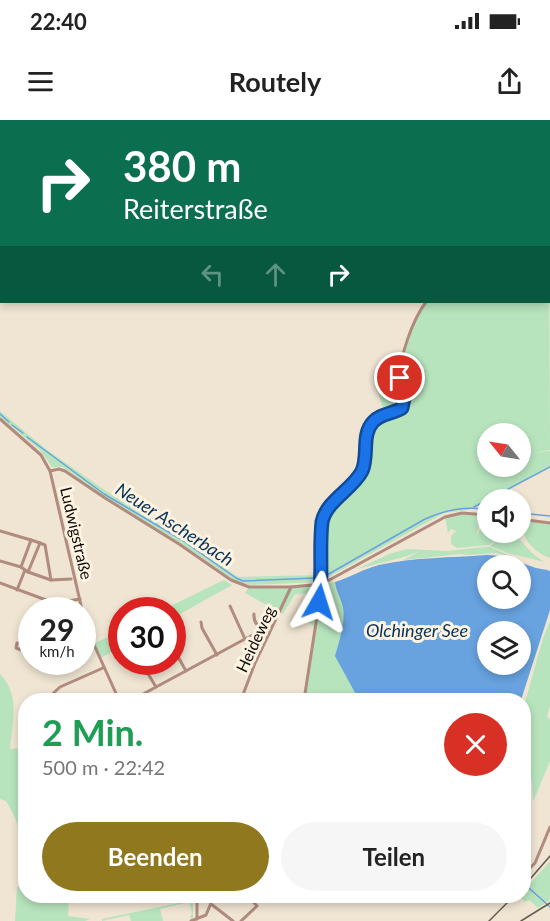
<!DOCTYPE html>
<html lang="de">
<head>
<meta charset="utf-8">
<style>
  :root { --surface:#fff; --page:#f6f6f6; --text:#222; --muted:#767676; --accent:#8f781d }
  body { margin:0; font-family:Lato,sans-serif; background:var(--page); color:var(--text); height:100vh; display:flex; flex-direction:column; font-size:22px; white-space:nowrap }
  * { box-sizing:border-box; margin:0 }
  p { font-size:20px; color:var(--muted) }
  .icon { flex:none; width:33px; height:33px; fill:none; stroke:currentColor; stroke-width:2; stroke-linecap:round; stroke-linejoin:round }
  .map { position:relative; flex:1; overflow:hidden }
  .side { position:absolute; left:18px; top:573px; width:513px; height:210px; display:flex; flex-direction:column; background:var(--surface); border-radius:24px; box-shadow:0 3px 9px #0003 }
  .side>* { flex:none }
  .top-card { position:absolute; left:0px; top:0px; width:550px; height:183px; box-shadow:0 3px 9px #0003; background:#0b6e4f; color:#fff; overflow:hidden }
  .needle { width:39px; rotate:300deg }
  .fabs { position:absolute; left:477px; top:303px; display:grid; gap:12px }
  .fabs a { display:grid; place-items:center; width:54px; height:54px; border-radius:50%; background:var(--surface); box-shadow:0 3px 9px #0003; font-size:30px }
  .speed { position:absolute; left:18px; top:477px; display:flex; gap:12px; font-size:30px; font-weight:700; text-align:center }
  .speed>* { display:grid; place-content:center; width:78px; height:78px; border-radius:50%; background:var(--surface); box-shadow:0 3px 9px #0003; line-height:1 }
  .speed small { font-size:15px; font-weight:400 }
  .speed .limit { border:9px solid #d22; background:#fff; color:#111 }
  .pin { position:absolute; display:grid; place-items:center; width:51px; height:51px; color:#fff; margin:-26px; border:3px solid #fff; border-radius:50%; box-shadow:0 2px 6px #0007 }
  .me { position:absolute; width:66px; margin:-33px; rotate:6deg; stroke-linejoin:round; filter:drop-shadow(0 0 4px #0008) }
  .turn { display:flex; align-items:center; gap:21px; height:126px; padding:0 24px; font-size:27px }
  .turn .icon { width:78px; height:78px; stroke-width:2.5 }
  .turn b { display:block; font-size:42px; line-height:51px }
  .lanes { display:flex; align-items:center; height:57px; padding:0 24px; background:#0003; justify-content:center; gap:30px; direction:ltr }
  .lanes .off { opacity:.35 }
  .round { display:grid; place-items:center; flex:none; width:63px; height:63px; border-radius:32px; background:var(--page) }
  .head { display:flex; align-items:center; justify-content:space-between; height:102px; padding:0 24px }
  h1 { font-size:36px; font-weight:700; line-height:45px; color:#1e9e55 }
  .action { display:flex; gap:12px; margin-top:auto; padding:12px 24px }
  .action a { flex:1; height:69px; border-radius:36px; background:var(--accent); color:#fff; font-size:24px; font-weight:700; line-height:69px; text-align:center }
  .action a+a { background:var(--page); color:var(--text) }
  .status { display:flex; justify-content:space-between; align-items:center; height:42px; padding:0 30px; background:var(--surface); direction:ltr }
  .status svg { height:16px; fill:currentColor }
  header { display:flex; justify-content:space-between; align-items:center; height:78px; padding:0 24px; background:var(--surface); font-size:27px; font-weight:700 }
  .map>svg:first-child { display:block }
</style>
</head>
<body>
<div class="status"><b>22:40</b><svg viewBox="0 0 49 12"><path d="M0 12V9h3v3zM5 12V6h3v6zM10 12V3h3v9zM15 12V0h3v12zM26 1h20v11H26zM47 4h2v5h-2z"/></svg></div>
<header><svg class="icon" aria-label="menu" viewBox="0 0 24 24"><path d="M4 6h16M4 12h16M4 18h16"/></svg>Routely<svg class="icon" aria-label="share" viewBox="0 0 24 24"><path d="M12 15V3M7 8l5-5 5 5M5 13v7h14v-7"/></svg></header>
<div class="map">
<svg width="550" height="801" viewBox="0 0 550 801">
  <rect width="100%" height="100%" fill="#f0e5d3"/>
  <!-- green -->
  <g fill="#b7e4bd" fill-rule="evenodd">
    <path d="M549 117 550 330 533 333 550 331V347L468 390 444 393 325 459 322 458V401L324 396 355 361 364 346 369 309 372 303 389 293 383 288 373 256 391 275 397 291 404 283C397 247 407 212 426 182H549ZM488 314H520V346H488Z"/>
    <polygon points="0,291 47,330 106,371 191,424 238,457 321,455 320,462 250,465 235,461 204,439 95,370 63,347 52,347 40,330 0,297"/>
    <polygon points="462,393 482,394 476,418 484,400 487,400 488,412 502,413 503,416 503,413 514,413 532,433 544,442 508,433 490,426 500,417 489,425 457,428 451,424 451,416 456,411 451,409 448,413 445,397"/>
    <path d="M521 400 550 404V438C533 432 521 418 521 400Z"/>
    <polygon points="484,427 490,427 513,437 496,433 469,435 460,434 403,440 420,431 404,437 357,449 389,434 407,429 447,431"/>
    <polygon points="224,460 232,465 173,498 172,490 162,490"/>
    <path d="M335 462C336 471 340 476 343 484 347 498 339 522 336 536L359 580H307L305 578 315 507 309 503 315 473 295 474 283 494 245 473 249 467H291Z"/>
    <polygon points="550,501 550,586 547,597 550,599 550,641 533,682 532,662 524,635 524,586 543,518"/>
    <polygon points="121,511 121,526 101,538 95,523"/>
    <path d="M0 554C21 576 12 602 10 629L25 628 26 719 23 720 14 695 6 681 0 679Z"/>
    <polygon points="550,741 550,780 538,788 529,780 525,782 519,776 524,776 524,771"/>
    <polygon points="17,767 25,768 26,776 69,776 68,796 90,799 85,801 15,801"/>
    <polygon points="193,780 193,798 191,799 190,797 192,793 189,782 160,789 163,801 131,801 129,795 102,801 102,799"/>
  </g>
  <!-- water -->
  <path fill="#68a2df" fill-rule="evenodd" d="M486 435C505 435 519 442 536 448 540 449 545 449 550 451V490L521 580H359L335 536C339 522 347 498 342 484 340 476 336 471 335 462 351 457 363 449 379 445 414 437 451 438 486 435ZM488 446H520V478H488ZM488 512H520V544H488Z"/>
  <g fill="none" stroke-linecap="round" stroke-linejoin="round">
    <!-- stream -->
    <g stroke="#68a2df" stroke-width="1.5">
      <polyline points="448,0 448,2"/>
      <polyline points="549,11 550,11"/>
      <polyline points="549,97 550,97"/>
      <polyline points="0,294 9,302"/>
      <polyline points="12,305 23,313"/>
      <path d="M27 317 104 374 182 420 236 458 243 461 316 458 327 455 425 399C448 389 462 387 488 389"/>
      <polyline points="474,387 550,347"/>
      <polyline points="520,393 550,396"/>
      <polyline points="529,768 550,787"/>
    </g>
    <!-- minor -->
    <g stroke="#b08b7e" stroke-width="3">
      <polyline points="31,0 32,2"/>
      <polyline points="549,154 550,154"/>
      <polyline points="0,299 41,335 50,351 86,507 119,580"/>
      <polyline points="50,351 59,349 65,351 105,378 179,424 231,460 249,467 291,467 322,464 445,397 462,393 488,395"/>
      <polyline points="520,399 550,403"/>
      <polyline points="0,411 31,420"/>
      <polyline points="0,441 21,447"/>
      <polyline points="25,450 21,447 31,420 40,423"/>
      <polyline points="28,452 51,460 71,459"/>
      <polyline points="0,463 46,480 62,482 80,479"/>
      <polyline points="17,470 25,450 28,452 40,423 45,425 51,460"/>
      <polyline points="230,486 245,519"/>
      <polyline points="43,490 46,480"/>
      <path d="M254 494C253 504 261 510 269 514"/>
      <polyline points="201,502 202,508 217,535"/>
      <polyline points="172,526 186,551"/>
      <polyline points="32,527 17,523 16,528 30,533 32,529"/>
      <polyline points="141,542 156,567"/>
      <polyline points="46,580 60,567 103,548"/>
      <polyline points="132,580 245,519 253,515 264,522"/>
      <polyline points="241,580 255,543 291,467"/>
      <path d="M304 580 322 464V401L329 389 361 354 366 338 368 309 373 302 385 294 399 290 404 283C404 275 400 268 400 259 399 237 413 199 426 182"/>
      <polyline points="524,754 535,743 550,707"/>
      <polyline points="197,776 197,799"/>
      <polyline points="108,777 114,776"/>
      <polyline points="211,784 233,801"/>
      <polyline points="191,801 206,795 214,776"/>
      <polyline points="241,801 257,786 248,776"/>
    </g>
    <!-- rail -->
    <g stroke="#615b51" stroke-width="1.5">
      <polyline points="524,766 550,736"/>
      <polyline points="489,801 514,776"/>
      <polyline points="521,801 550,783"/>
    </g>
  </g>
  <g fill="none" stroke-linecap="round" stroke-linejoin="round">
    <defs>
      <path id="route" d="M319 482C323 455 319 428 322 402 326 381 353 369 362 351 369 336 361 315 373 302 381 293 393 294 402 288L404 278 400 258"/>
    </defs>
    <!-- route casing -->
    <use href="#route" stroke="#114b97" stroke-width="15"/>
    <!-- route -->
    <use href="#route" stroke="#1a73e8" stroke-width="10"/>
  </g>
  <g text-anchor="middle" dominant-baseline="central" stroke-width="6" stroke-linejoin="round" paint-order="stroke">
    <!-- street labels -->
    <g font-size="16" fill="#0e0b06" stroke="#fdf3e0">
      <text transform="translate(77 413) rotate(77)">Ludwigstraße</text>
      <text transform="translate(255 519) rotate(-65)">Heideweg</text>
    </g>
    <!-- water labels -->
    <g font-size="18" font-style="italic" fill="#07325a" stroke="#fdf3e0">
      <text transform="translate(175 404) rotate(33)">Neuer Ascherbach</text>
      <text x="417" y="510">Olchinger See</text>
    </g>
  </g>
</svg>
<div class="fabs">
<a><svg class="needle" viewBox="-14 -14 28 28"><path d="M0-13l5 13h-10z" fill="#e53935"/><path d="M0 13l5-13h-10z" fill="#767676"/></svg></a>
<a><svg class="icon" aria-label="sound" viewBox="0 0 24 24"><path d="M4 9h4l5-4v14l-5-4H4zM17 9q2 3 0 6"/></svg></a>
<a><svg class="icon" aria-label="search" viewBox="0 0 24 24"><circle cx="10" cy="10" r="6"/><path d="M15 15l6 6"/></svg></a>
<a><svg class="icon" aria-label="layers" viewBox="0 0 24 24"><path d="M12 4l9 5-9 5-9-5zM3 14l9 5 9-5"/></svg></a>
</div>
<div class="speed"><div>29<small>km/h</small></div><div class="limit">30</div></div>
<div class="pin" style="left:400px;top:258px;background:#d93025"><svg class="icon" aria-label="arrive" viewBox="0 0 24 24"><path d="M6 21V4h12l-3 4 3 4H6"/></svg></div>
<svg class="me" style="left:319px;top:482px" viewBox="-20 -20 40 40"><path d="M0-17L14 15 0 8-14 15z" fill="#1a73e8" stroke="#fff" stroke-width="4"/></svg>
<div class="top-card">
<div class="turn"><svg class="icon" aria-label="right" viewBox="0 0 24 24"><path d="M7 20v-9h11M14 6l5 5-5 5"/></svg><div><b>380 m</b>Reiterstraße</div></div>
<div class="lanes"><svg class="icon off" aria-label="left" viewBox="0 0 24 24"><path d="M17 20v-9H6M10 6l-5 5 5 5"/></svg><svg class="icon off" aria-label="ahead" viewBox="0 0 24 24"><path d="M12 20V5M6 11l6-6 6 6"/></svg><svg class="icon" aria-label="right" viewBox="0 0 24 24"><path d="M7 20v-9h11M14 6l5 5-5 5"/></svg></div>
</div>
<section class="side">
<div class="head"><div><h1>2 Min.</h1><p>500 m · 22:42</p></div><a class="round" style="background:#d93025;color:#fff"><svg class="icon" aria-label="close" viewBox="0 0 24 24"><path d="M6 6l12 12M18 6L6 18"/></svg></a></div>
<div class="action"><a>Beenden</a><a>Teilen</a></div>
</section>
</div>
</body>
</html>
